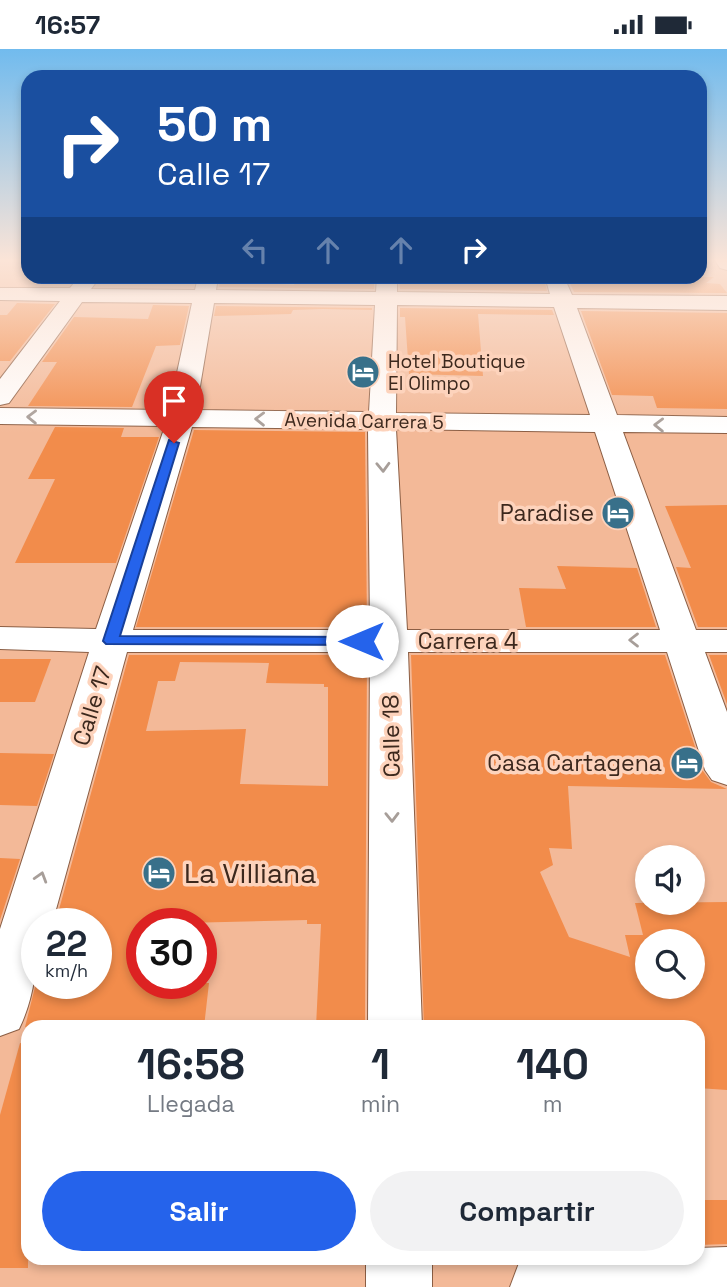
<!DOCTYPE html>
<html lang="es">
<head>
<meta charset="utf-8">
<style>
  :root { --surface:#fff; --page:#f2f2f3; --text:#1f2937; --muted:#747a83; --accent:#2563eb }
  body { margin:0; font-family:"Space Grotesk",sans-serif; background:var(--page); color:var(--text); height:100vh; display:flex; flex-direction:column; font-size:26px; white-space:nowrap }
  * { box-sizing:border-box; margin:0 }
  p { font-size:23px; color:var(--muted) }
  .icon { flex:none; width:38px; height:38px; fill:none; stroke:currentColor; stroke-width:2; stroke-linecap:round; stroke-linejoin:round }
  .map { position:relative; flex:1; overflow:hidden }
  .side { position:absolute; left:21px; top:971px; width:684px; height:245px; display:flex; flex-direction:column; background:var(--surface); border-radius:21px; box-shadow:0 4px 10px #0003 }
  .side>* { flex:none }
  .top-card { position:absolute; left:21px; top:21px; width:686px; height:214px; border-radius:21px; box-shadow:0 4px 10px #0003; background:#1a4fa0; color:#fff; overflow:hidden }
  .fabs { position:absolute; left:635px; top:796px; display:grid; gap:14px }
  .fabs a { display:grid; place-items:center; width:70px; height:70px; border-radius:50%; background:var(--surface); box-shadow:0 4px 10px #0003; font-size:35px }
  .speed { position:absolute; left:21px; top:859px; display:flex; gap:14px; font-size:35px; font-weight:700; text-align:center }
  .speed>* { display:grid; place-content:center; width:91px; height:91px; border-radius:50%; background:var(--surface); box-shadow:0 4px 10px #0003; line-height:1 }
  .speed small { font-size:18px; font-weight:400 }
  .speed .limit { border:10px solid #d22; background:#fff; color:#111 }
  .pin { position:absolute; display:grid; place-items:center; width:60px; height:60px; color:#fff; margin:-72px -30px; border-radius:50% 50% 50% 0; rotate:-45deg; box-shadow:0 0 7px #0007 }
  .pin .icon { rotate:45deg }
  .me { position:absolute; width:77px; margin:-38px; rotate:270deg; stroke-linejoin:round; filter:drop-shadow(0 0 5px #0008) }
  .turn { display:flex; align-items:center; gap:24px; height:147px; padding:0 21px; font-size:32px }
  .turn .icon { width:91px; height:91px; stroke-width:2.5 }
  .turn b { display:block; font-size:49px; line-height:60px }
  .lanes { display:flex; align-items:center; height:66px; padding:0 21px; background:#0003; justify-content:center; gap:35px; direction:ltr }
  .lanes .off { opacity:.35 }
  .eta { display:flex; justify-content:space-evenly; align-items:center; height:119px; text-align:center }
  .eta b { font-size:42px; font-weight:700; line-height:49px }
  .primary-button { display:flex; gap:14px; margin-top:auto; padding:14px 21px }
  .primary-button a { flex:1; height:80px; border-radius:42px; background:var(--accent); color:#fff; font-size:28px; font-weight:700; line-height:80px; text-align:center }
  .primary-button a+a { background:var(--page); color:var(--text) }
  .status { display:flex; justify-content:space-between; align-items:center; height:49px; padding:0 35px; background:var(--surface); direction:ltr }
  .status svg { height:19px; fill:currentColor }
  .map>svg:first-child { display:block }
</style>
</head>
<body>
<div class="status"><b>16:57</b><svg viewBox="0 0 49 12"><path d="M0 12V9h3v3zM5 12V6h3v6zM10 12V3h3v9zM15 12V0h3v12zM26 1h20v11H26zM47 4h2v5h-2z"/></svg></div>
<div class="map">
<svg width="727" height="1238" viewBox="0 0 727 1238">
  <rect width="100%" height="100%" fill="#f7c3a7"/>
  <!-- built -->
  <path fill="#f3b998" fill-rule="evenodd" d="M0 210H28V228H700V210H727V1238H0ZM648 808H693V854H648ZM37 875H96V934H37ZM142 875H201V934H142ZM648 892H693V938H648ZM28 978H698V1209H28Z"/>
  <!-- building -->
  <g fill="#f28c4b" fill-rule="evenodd">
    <polygon points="295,228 374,228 374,240 219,238 220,232 294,236"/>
    <polygon points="399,228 540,228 544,230 547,242 400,240"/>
    <polygon points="646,228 714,228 706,234 720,235 727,244 574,243 568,230 649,230"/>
    <polygon points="17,254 55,255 10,312 0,312 0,266 7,266"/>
    <polygon points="153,256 189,257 180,296 156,297 132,358 28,357 57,313 42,313 74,268 148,270"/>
    <polygon points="216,257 372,259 372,261 323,260 293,261 291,265 214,267"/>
    <polygon points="400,259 552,261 554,266 478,265 483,327 409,325 405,268 400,268"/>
    <polygon points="581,262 727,264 727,360 657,359 653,347 612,346"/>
    <polygon points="55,378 124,379 121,388 159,388 116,514 15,514 55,430 28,430"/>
    <polygon points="194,381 365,383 367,578 136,578"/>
    <polygon points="727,456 727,578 698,578 676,518 691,519 665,457"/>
    <polygon points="557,517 637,519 656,578 526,578 519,539 566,540"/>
    <path d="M129 606H367L365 978H316L321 875H307V871L142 875V934H209L204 978H25L36 934H96V875H55ZM180 613 269 614 266 634 324 635V638H328V737L240 735 246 680 146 682 158 632H175Z"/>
    <path d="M411 606H665L703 722 711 733 727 740 568 737 572 800 549 799 553 816 540 823 569 888 630 908 625 886H643L635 854 727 853V1041L698 1039V978H424ZM648 892H693V938H648Z"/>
    <polygon points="709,606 727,606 727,655"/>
    <polygon points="0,610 51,610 35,653 0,653"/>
    <polygon points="0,704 54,705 37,757 0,756"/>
    <polygon points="0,809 20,810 0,871"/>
    <polygon points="20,994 28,995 28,1219 0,1219 0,1066"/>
    <polygon points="698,1151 727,1151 727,1195 698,1196"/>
  </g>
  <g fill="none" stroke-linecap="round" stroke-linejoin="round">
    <defs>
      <g id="minor">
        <polygon points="714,210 727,210 727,221 720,219"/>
        <path d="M79 228H93L97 232 91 240 195 241 198 228H218L216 241 376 243 377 228H397V243L550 245 546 231 548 228H564L572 246 727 247V261L577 259 617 366 727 368V384L623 383 696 581H727V603H705L727 663V736L712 731 705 721 667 603H408L422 978H368L370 603H127L52 875H37C37 913 36 945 19 980L0 987V880L89 603 0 600V578L96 580 165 377 0 375V359L169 361 192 254 82 253 9 354 0 356V330L60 252 0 251V239H70ZM214 254 375 256 369 363 196 361ZM397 256 554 258 590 366 396 364ZM192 378 368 380 370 581H133ZM396 380 595 383 660 581H407Z"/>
        <polygon points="727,1198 727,1238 510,1238 519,1214 532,1209 698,1209 698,1199"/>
        <rect x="366" y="1209" width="66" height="29"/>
      </g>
    </defs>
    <!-- minor casing -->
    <use href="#minor" stroke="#8b5e44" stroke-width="2"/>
    <!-- minor -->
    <use href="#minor" fill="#fff" fill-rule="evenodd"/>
  </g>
  <!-- one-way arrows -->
  <defs><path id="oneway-chevron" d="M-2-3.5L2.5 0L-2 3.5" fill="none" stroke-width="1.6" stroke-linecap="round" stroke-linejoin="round" transform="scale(1.75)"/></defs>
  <g stroke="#a79e99">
    <use href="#oneway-chevron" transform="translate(32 368) rotate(-179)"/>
    <use href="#oneway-chevron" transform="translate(260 370) rotate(-179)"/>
    <use href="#oneway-chevron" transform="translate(659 376) rotate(-179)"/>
    <use href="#oneway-chevron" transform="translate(383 418) rotate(88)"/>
    <use href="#oneway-chevron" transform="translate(634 591) rotate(180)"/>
    <use href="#oneway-chevron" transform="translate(392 768) rotate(89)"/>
    <use href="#oneway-chevron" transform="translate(41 828) rotate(-73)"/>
  </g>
  <!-- sky -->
  <linearGradient id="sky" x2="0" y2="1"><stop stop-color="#71bbee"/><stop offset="0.55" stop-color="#fbe4d7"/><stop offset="1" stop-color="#fbe4d7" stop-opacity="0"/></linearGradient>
  <rect width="727" height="384" fill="url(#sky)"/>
  <!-- route -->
  <polygon fill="#2563eb" stroke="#184099" stroke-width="2" points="169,391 179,394 120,587 362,588 367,589 369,592 367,596 106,595 103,592"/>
  <!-- icons -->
  <defs>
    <symbol id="hotel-disc" viewBox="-11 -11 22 22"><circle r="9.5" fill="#38708a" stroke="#fdd3bc"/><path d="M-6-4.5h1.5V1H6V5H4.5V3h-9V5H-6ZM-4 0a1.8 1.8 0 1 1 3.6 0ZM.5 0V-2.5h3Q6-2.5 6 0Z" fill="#fff"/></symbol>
  </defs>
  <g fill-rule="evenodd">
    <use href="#hotel-disc" x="344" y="304" width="38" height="38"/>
    <use href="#hotel-disc" x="599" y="445" width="38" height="38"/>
    <use href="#hotel-disc" x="668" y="695" width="38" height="38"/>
    <use href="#hotel-disc" x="140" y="805" width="38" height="38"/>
  </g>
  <g text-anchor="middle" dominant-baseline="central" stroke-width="7" stroke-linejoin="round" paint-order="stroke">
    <!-- far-poi labels -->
    <g font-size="19" fill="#3c281d" stroke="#fdd3bc" text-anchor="start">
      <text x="388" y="312">Hotel Boutique<tspan x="388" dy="22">El Olimpo</tspan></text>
    </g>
    <!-- far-street labels -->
    <g font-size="19" fill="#3c281d" stroke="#fdd3bc">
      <text transform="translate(364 372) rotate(1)">Avenida Carrera 5</text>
    </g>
    <!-- poi labels -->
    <g font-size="23" fill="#3c281d" stroke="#fdd3bc" text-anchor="end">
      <text x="594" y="464">Paradise</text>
      <text x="662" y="714">Casa Cartagena</text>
    </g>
    <!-- street labels -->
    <g font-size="23" fill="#3c281d" stroke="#fdd3bc">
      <text x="468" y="592">Carrera 4</text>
      <text transform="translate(92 657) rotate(-73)">Calle 17</text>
      <text transform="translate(391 687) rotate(-91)">Calle 18</text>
    </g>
    <!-- near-poi labels -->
    <g font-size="28" fill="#3c281d" stroke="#fdd3bc" text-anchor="start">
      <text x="184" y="824">La Villiana</text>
    </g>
  </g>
</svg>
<div class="fabs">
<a><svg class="icon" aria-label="sound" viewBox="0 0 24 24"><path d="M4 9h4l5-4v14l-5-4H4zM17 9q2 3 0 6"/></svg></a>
<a><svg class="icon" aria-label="search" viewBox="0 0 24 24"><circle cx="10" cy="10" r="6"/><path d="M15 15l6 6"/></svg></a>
</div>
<div class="speed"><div>22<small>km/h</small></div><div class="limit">30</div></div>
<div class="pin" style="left:174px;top:394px;background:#d93025"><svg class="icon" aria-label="arrive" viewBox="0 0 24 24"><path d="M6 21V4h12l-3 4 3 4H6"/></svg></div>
<svg class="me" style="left:362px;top:592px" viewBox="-20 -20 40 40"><circle r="19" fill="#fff"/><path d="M0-13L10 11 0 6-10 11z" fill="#2563eb"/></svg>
<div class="top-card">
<div class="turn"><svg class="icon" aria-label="right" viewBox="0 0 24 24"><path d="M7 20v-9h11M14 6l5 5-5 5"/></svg><div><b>50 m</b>Calle 17</div></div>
<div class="lanes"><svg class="icon off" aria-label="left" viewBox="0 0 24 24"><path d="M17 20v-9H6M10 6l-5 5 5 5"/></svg><svg class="icon off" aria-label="ahead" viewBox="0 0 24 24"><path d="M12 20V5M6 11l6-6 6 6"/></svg><svg class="icon off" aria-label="ahead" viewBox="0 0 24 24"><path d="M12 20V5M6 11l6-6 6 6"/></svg><svg class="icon" aria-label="right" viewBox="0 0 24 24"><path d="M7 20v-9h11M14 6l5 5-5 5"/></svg></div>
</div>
<section class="side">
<div class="eta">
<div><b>16:58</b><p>Llegada</p></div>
<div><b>1</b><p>min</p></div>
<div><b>140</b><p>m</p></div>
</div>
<div class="primary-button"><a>Salir</a><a>Compartir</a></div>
</section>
</div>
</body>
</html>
